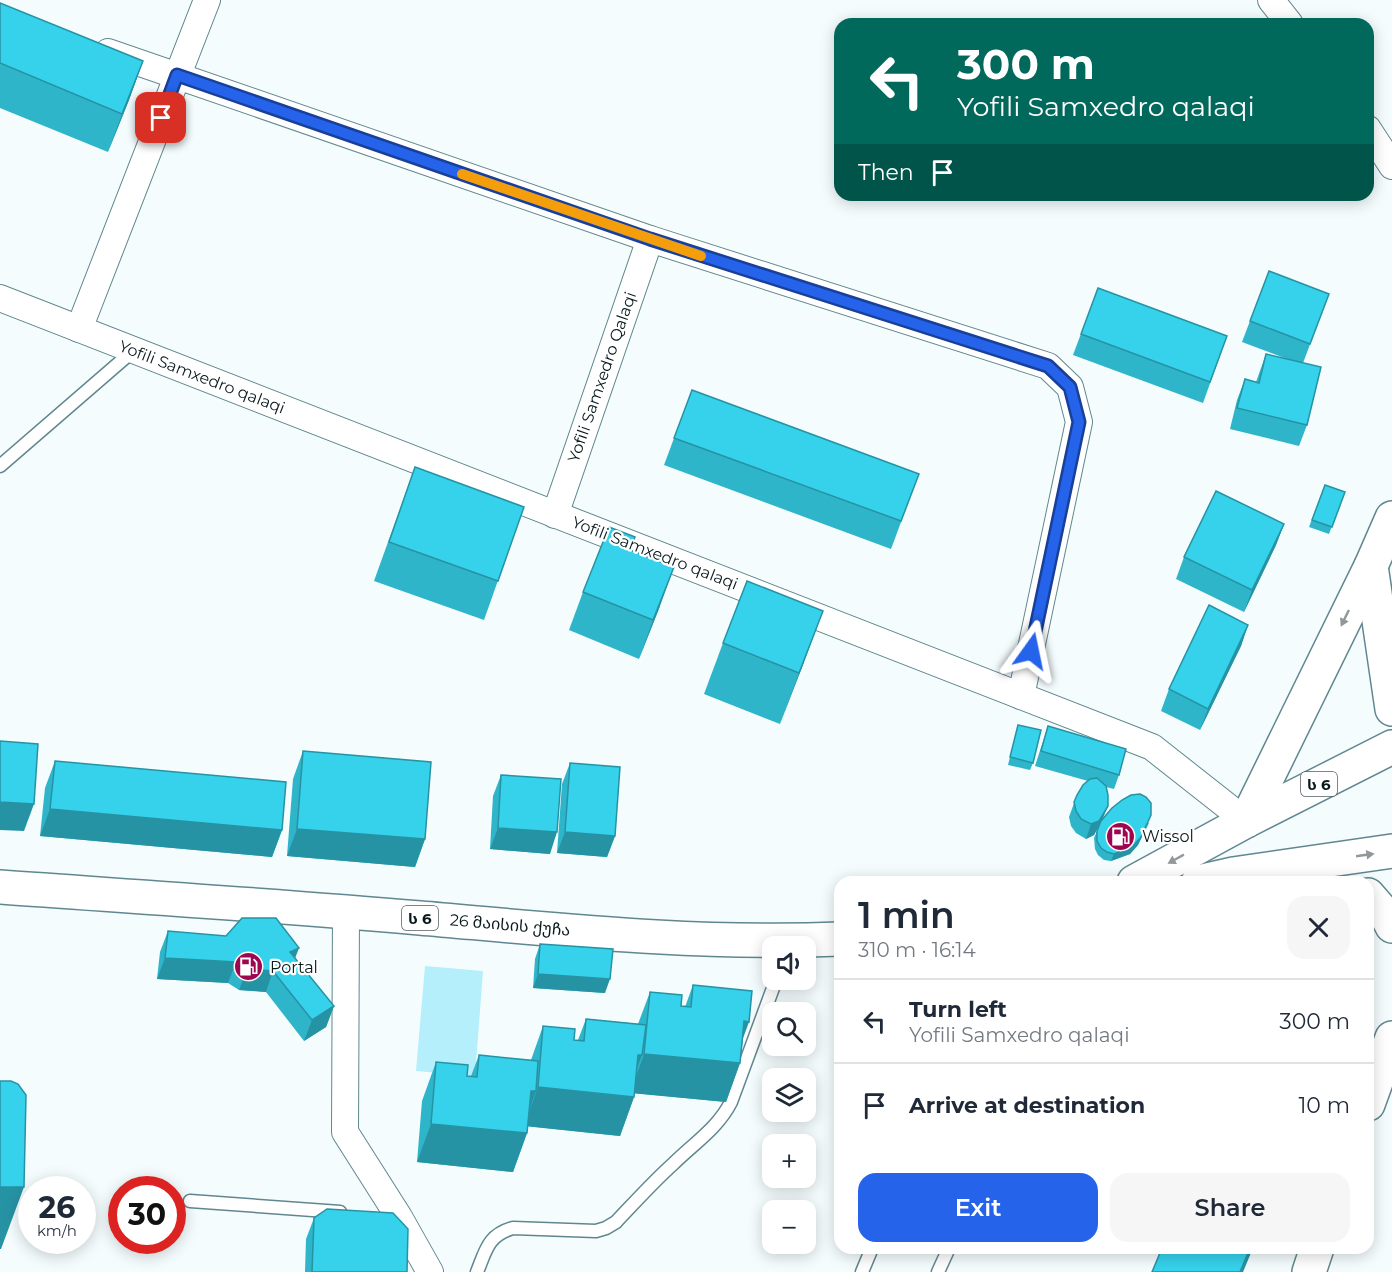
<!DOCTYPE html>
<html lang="en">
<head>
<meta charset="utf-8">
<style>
  :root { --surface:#fff; --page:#f6f6f7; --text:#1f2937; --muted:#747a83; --line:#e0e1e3; --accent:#2563eb }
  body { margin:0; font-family:Montserrat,"Noto Sans Georgian",sans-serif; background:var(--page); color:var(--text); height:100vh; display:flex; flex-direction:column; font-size:22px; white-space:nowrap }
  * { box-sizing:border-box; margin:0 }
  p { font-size:20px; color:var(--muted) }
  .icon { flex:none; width:33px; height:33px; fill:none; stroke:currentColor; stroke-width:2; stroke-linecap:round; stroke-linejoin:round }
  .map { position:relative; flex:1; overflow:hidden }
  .details { position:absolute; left:834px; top:876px; width:540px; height:378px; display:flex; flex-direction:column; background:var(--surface); border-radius:18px; box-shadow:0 3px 15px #0003 }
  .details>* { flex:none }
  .hud { position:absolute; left:834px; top:18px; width:540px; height:183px; border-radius:18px; box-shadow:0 3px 15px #0003; background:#00695c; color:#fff; overflow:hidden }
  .controls { position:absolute; left:762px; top:936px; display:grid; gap:12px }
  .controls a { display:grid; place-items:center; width:54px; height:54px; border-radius:12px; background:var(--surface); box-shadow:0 3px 15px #0003; font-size:30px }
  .speed { position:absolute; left:18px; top:1176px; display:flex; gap:12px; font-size:30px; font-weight:700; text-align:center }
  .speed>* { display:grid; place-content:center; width:78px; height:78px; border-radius:50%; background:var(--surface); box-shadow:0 3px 15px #0003; line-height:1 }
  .speed small { font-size:15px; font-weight:400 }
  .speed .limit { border:9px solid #d22; background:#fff; color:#111 }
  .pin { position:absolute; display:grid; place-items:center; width:51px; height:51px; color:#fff; margin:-26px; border-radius:12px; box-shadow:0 3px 9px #0006 }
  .me { position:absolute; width:66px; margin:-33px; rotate:12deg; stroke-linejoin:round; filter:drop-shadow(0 0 4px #0008) }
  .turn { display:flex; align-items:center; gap:21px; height:126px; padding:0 24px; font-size:27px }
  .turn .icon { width:78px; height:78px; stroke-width:2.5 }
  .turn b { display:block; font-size:42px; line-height:51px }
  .then { display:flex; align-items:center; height:57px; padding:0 24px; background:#0003; gap:12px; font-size:22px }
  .round { display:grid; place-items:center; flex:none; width:63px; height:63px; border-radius:18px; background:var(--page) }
  .headline { display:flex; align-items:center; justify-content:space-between; height:102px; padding:0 24px }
  h1 { font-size:36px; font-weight:600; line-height:45px }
  .primary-button { display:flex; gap:12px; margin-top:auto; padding:12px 24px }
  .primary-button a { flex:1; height:69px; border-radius:18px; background:var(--accent); color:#fff; font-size:24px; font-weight:600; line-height:69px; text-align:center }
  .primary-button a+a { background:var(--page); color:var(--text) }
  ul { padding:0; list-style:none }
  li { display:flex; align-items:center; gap:18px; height:84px; padding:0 24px; border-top:2px solid var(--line) }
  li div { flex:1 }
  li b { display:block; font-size:22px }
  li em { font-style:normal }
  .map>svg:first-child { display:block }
</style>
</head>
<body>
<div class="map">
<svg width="1392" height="1272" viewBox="0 0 1392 1272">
  <rect width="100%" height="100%" fill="#f4fcfe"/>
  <!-- pitch -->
  <polygon fill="#b4effb" points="425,966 483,971 475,1076 416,1071"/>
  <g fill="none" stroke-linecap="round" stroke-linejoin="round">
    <defs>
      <g id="service">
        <polyline points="0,466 134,350"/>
        <polyline points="190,1201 340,1212"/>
        <path d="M477 1272C486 1250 488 1235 513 1228L596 1231 606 1228 616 1222C635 1202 653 1182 673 1164 693 1144 718 1128 731 1102L776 980"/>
        <polyline points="862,1272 872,1248"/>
        <polyline points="938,1272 949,1248"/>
      </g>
      <g id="minor">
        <polyline points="1271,0 1290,24"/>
        <polyline points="108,52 650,239 1048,366 1070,387 1079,422 1021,696"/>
        <polyline points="1368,129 1392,166"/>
        <polyline points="0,298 1152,747 1246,821"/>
        <polyline points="79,329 207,0"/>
        <polyline points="555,515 650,239"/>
        <polyline points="346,911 345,1132 399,1217 430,1272"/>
      </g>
      <g id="secondary">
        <polyline points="1371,566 1392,709"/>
        <polyline points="1246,821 1371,566 1392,518"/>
      </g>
      <g id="trunk">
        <polyline points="1134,882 1246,821 1392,747"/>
        <polyline points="1198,882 1233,874 1392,851"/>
        <path d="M0 887C140 897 280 906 420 918 560 930 699 945 840 939"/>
        <polyline points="1368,895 1388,918 1392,926"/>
        <polyline points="1368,1104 1392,1038"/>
        <polyline points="1309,1272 1317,1248"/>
      </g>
    </defs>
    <!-- service casing -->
    <use href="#service" stroke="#60878f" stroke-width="15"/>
    <!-- minor casing -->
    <use href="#minor" stroke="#60878f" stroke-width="28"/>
    <!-- secondary casing -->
    <use href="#secondary" stroke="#60878f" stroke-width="36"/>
    <!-- trunk casing -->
    <use href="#trunk" stroke="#60878f" stroke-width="36"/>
    <!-- service -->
    <use href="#service" stroke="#fff" stroke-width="12"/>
    <!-- minor -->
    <use href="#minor" stroke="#fff" stroke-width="26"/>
    <!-- secondary -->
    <use href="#secondary" stroke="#fff" stroke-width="33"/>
    <!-- trunk -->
    <use href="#trunk" stroke="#fff" stroke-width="33"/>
  </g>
  <!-- wall -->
  <g fill="#2eb5ca">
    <polygon points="0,3 143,61 129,100 108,152 0,108"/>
    <polygon points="1269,271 1329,294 1303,363 1307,425 1299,446 1230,429 1237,400 1245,379 1256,382 1266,354 1287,359 1242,342"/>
    <polygon points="1098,288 1227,336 1203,403 1073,355"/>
    <polygon points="692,390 919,474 891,549 664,465"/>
    <polygon points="415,467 524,507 484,620 374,581"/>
    <polygon points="1325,485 1345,492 1329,534 1309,527"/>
    <polygon points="1284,524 1276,545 1244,612 1176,579 1184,557"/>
    <polygon points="630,550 660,606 639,659 569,630 583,592"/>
    <polygon points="1248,625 1241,646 1200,730 1161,711 1169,689"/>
    <polygon points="723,643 804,662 780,724 704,694"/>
    <polygon points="1018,725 1033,763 1030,770 1008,765"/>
    <polygon points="1048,726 1119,775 1114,789 1106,787 1108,806 1102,820 1149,823 1138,845 1130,854 1111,861 1104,860 1098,855 1095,849 1094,838 1100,824 1094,835 1086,839 1076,833 1071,826 1069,817 1077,795 1088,781 1035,766"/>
    <polygon points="303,751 425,839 415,867 287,856 293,779"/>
    <polygon points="55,761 282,830 272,857 40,836 45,788"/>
    <polygon points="570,763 615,836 607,857 557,853 562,784"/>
    <polygon points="501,775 550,854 490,849 493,796"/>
    <polygon points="168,931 295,958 334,1006 326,1027 304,1041 266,992 239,990 228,983 157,979 160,952"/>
    <polygon points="540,944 605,993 533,988 535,959"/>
    <polygon points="693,985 743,1040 740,1063 726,1102 634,1093 634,1097 620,1136 527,1126 527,1133 513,1172 417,1162 422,1101 436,1062 467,1076 471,1076 479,1055 531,1060 543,1026 574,1040 578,1040 586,1019 638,1024 650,992 681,1006 685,1007"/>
    <polygon points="314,1218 407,1272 305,1272 306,1239"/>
  </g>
  <!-- shaded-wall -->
  <g fill="#2693a4">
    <polygon points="143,61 129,100 108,152 122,114"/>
    <polygon points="1284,524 1276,545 1244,612 1252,590"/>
    <polygon points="674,567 660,606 639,659 653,620"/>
    <polygon points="823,611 804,662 780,724 799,673"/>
    <polygon points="1248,625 1241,646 1200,730 1208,709"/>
    <polygon points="0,802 34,804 24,831 0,830"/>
    <polygon points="1108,806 1102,820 1094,835 1086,839 1091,824"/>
    <polygon points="50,809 282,830 272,857 40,836"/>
    <polygon points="1151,815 1138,845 1130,854 1111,861 1114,854"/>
    <polygon points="498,828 557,832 550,854 490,849"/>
    <polygon points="297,829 425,839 415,867 287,856"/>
    <polygon points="565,832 615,836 607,857 557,853"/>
    <polygon points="299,948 291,969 290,952"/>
    <polygon points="165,958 236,962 228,983 157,979"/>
    <polygon points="247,969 273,971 266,992 239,990"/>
    <polygon points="538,974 610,979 605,993 533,988"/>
    <polygon points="334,1006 326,1027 304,1041 312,1020"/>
    <polygon points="744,1021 749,1022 735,1060"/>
    <polygon points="644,1054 740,1063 726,1102 630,1093"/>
    <polygon points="638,1055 642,1055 628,1094"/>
    <polygon points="538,1087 634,1097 620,1136 524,1126"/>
    <polygon points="531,1091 536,1091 522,1130"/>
    <polygon points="431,1124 527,1133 513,1172 417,1162"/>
    <polygon points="0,1187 24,1187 1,1249 0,1249"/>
    <polygon points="1250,1248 1253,1248 1243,1272 1240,1272"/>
  </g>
  <!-- building -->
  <g fill="#36d2eb" stroke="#2693a4" stroke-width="1.5">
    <polygon points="0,3 143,61 122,114 0,63"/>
    <polygon points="1368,163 1371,168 1368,171"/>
    <polygon points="1269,271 1329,294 1310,344 1250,321"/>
    <polygon points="1098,288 1227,336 1210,382 1081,334"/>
    <polygon points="1266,354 1321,367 1307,425 1237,408 1245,379 1259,383"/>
    <polygon points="692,390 919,474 901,521 674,438"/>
    <polygon points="415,467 524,507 498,581 389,542"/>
    <polygon points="1325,485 1345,492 1332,527 1312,520"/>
    <polygon points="1216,491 1284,524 1252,590 1184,557"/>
    <polygon points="609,527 635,537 630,550 674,567 653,620 583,592"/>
    <polygon points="747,581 823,611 799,673 723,643"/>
    <polygon points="1209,605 1248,625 1208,709 1169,689"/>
    <polygon points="1018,725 1041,730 1033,763 1010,757"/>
    <polygon points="1048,726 1126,749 1119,775 1041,751"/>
    <polygon points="0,741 38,744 34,804 0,802"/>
    <polygon points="303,751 431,762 425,839 297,829"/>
    <polygon points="55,761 286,782 282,830 50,809"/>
    <polygon points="570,763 620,767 615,836 565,832"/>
    <polygon points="501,775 561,779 557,832 498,828"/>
    <polygon points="1097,778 1106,786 1108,795 1108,806 1099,821 1091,824 1081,819 1076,811 1074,802 1077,795 1083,785 1090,779"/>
    <polygon points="1140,794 1146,797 1151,803 1151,815 1141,837 1132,847 1114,854 1107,852 1101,848 1097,841 1097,831 1101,821 1112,808 1122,800 1131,795"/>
    <polygon points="242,918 276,918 299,948 290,952 334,1006 312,1020 273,971 247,969 236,962 165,958 168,931 226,936"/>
    <polygon points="540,944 613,949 610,979 538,974"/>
    <polygon points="1368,951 1372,953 1368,964"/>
    <polygon points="693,985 752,991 749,1022 744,1021 740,1063 644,1054 650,992 682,995 681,1006 691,1007"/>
    <polygon points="586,1019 646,1025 642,1055 638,1055 634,1097 538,1087 543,1026 575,1029 574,1040 584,1041"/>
    <polygon points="479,1055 538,1061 536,1091 531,1091 527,1133 431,1124 436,1062 468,1065 467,1076 477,1077"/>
    <polygon points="0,1081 11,1081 18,1084 26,1095 24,1187 0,1187"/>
    <polygon points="327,1209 393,1213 408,1229 407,1272 312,1272 314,1218"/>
    <polygon points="1162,1248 1250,1248 1240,1272 1152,1272"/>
  </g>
  <!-- one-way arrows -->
  <defs><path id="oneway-solid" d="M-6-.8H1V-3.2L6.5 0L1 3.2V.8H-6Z" transform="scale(1.5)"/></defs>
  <g fill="#909899">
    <use href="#oneway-solid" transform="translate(1345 618) rotate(116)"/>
    <use href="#oneway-solid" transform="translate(1365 855) rotate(-8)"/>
    <use href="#oneway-solid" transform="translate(1176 859) rotate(151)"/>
  </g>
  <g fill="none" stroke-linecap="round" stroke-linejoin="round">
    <defs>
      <polyline id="route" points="161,118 177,75 650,239 1048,366 1070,387 1079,422 1031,651"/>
    </defs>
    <!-- route casing -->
    <use href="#route" stroke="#184099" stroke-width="15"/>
    <!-- route -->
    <use href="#route" stroke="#2563eb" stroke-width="10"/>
    <!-- slow -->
    <polyline stroke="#f59e0b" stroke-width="10" points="462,174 701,256"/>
  </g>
  <!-- icons -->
  <defs>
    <symbol id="fuel-disc" viewBox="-11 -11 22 22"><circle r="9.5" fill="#9e0750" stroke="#fff"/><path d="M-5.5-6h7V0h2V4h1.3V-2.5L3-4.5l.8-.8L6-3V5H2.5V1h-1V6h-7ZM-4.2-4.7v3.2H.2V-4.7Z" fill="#fff"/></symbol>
  </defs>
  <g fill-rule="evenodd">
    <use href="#fuel-disc" x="1104" y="820" width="33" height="33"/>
    <use href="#fuel-disc" x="232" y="950" width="33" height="33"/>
  </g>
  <g text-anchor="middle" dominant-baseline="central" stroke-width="4.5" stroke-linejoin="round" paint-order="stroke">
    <!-- shield labels -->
    <g fill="#fff" stroke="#535e60" stroke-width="1.5">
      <rect x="1301" y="772" width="36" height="24" rx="4.5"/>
      <rect x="402" y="906" width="36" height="24" rx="4.5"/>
    </g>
    <g font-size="15" font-weight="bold" fill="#09191c">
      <text x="1319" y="784">ს 6</text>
      <text x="420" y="918">ს 6</text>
    </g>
    <!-- street labels -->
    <g font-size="16" fill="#09191c" stroke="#fff">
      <text transform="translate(202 377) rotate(21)">Yofili Samxedro qalaqi</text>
      <text transform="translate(602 377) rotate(-71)">Yofili Samxedro Qalaqi</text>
      <text transform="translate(655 553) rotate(21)">Yofili Samxedro qalaqi</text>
      <text transform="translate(510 925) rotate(5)">26 მაისის ქუჩა</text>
    </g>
    <!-- poi labels -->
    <g font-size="16" fill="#09191c" stroke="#fff" text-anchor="start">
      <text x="1142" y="836">Wissol</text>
      <text x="270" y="967">Portal</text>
    </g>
  </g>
</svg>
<div class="controls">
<a><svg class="icon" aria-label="sound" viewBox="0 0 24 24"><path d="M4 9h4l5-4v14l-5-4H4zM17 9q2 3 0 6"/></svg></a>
<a><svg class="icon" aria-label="search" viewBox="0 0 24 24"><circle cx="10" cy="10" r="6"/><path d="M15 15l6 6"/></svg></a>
<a><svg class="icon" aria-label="layers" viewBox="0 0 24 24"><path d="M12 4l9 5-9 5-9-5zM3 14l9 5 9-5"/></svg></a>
<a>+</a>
<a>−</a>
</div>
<div class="speed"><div>26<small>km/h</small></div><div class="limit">30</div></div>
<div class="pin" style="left:161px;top:118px;background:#d93025"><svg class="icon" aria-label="arrive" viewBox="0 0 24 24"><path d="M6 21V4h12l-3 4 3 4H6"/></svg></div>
<svg class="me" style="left:1031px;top:651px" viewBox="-20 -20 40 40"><path d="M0-17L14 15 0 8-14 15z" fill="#2563eb" stroke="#fff" stroke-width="4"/></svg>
<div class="hud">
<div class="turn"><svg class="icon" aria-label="left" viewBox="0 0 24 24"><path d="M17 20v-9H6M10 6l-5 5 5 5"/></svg><div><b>300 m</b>Yofili Samxedro qalaqi</div></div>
<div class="then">Then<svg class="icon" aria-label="arrive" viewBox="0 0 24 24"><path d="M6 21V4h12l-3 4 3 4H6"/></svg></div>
</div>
<section class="details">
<div class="headline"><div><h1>1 min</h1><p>310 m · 16:14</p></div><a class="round"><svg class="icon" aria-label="close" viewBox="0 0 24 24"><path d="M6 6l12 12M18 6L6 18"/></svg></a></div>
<ul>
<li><svg class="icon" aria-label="left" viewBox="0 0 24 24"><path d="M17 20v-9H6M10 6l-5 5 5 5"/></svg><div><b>Turn left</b><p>Yofili Samxedro qalaqi</p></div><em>300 m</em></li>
<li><svg class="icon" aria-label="arrive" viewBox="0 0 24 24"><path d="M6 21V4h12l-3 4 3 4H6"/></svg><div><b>Arrive at destination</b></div><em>10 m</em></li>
</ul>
<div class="primary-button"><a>Exit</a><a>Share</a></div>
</section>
</div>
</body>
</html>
